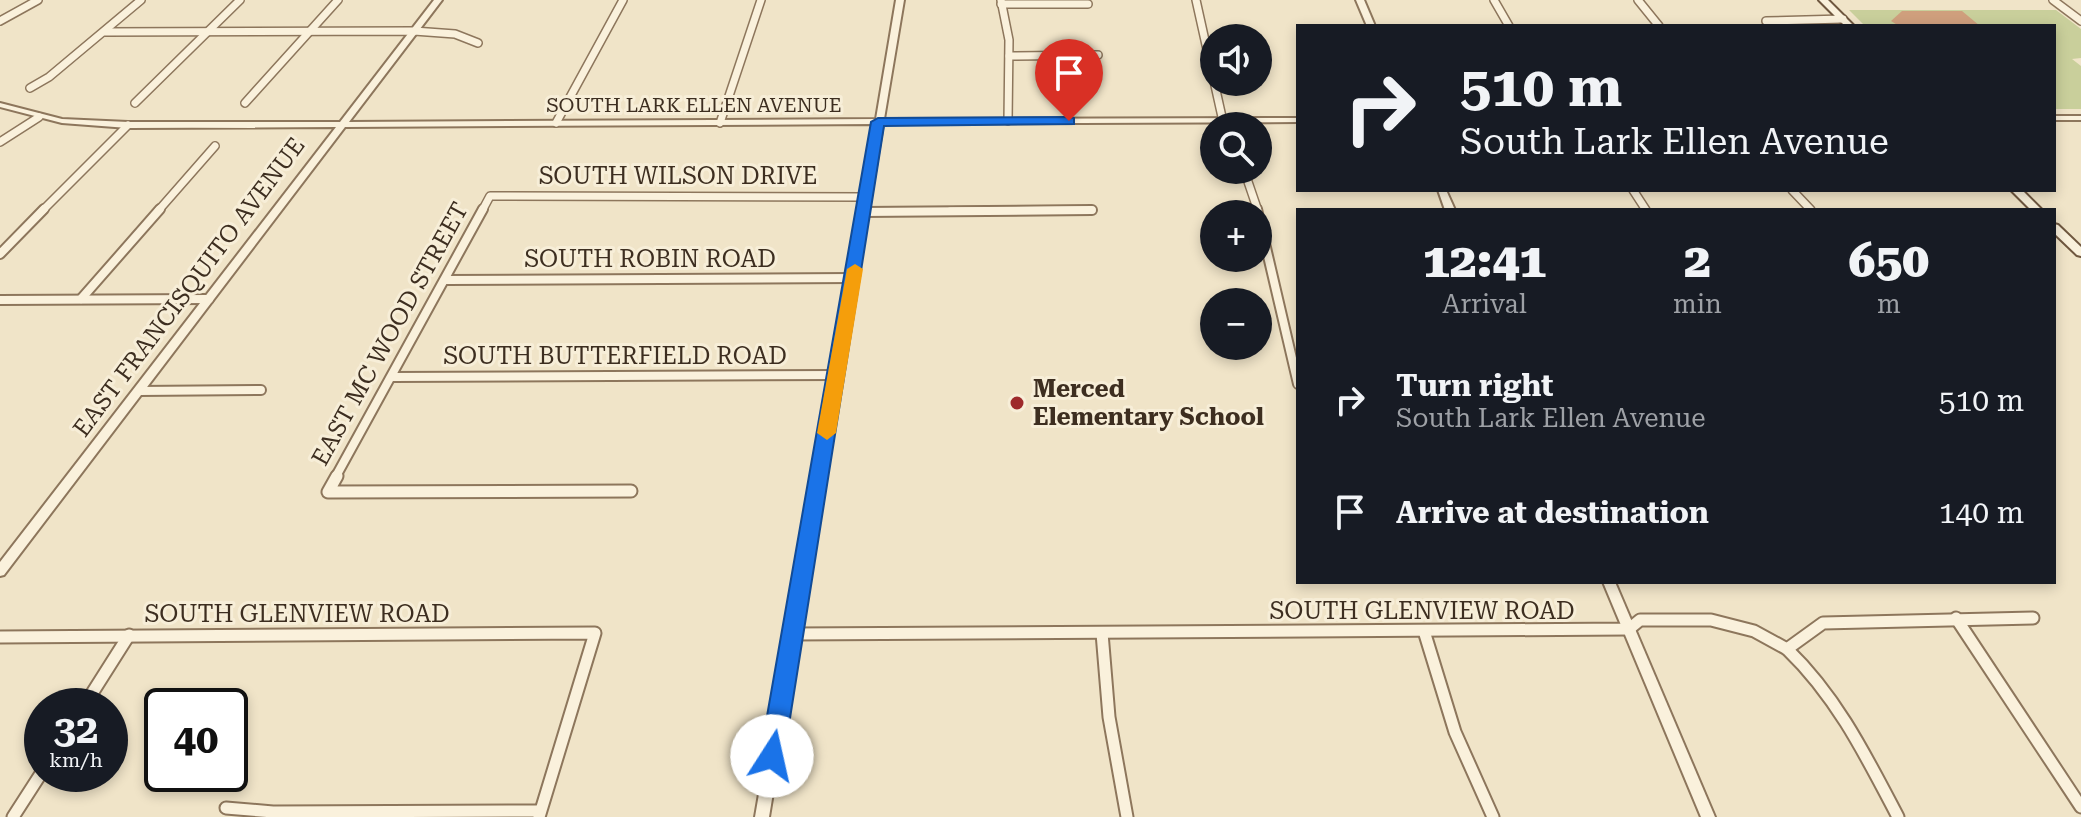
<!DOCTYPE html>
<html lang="en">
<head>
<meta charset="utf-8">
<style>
  :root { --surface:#171b24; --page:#242831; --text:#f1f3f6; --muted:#9ea1a6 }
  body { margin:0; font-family:"Roboto Serif",serif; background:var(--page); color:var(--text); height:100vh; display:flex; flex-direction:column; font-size:30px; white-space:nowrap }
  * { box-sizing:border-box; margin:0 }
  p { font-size:26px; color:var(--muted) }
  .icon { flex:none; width:44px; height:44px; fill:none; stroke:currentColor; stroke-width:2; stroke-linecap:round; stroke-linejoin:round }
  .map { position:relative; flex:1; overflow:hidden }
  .panel { position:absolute; left:1296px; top:208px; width:760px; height:376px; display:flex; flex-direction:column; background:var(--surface); border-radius:0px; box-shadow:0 4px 12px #0003 }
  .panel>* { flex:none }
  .top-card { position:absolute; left:1296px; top:24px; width:760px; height:168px; border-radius:0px; box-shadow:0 4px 12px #0003; background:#171b24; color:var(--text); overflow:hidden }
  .tools { position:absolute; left:1200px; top:24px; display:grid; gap:16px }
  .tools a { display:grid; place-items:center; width:72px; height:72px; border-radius:50%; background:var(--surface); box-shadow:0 4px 12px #0003; font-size:40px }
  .speed { position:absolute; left:24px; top:688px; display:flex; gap:16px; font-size:40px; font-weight:700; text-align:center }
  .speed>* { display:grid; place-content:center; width:104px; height:104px; border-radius:50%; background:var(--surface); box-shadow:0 4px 12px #0003; line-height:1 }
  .speed small { font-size:20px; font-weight:400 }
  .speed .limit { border:4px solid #111; border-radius:12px; background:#fff; color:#111 }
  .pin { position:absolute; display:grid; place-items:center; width:68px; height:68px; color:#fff; margin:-82px -34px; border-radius:50% 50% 50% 0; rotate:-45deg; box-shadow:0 0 8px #0007 }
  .pin .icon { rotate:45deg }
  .me { position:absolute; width:88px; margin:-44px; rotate:10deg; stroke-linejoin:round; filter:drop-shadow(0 0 6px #0008) }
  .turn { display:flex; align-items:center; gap:28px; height:168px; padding:0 32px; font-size:36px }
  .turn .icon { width:104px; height:104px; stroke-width:2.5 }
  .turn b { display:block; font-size:56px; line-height:68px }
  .eta { display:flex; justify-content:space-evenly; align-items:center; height:136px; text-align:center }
  .eta b { font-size:48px; font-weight:800; line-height:56px }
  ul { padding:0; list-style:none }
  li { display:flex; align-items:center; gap:24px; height:112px; padding:0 32px }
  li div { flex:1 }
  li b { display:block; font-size:30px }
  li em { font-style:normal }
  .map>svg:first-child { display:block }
</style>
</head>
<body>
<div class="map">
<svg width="2081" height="817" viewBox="0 0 2081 817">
  <rect width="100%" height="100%" fill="#f0e4c8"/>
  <!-- green -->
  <polygon fill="#c9cf9b" points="1849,10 2056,10 2081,29 2081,58 2072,59 2081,66 2081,109 2054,109 2054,26 1865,26"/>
  <!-- building -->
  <polygon fill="#cf9f7d" points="1902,11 1962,11 1980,26 1899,26 1891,21"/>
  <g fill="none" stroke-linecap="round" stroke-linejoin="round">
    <defs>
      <g id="minor-far2">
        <polyline points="1001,0 1009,40 1008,121"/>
        <polyline points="1196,0 1224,126"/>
        <polyline points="1494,0 1509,26"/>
        <polyline points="1638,0 1659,26"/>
        <polyline points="2053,0 2081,21"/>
        <polyline points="1001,4 1088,4"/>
        <polyline points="0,21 38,0"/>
        <polyline points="1766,21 1843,19"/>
        <polyline points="105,32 414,31 455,34 478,43"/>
        <polyline points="1009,56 1098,55"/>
        <polyline points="30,88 49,77 141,0"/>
        <polyline points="135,103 240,0"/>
        <polyline points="245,103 338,0"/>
        <polyline points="556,123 623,0"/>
        <polyline points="720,123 761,0"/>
        <polyline points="0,142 39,117"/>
        <polyline points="1244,170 1258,211"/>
        <polyline points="1633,190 1646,210"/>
        <polyline points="1792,190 1811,210"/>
        <polyline points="42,211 128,125"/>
        <polyline points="158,211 215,146"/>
        <polyline points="482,211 490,196 866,197"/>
        <polyline points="950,211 1092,210"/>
      </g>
      <g id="minor-far1">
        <polyline points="1257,209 1298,384"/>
        <polyline points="863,212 1092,210"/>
        <polyline points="0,254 44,209"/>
        <polyline points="446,280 853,278"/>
        <polyline points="81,299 160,209"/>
        <polyline points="0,300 209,299"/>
        <polyline points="393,377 837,375"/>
        <polyline points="139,391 261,390"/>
        <polyline points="335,478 483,209"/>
      </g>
      <g id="minor">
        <polyline points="337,476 328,492 631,491"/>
        <polyline points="1956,618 2081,807"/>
        <polyline points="1424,631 1455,732 1493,817"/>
        <polyline points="1102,633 1109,717 1127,817"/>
        <polyline points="793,634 1629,629 1640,620 1711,620 1754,631 1787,649 1823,623 2033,618"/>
        <polyline points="0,637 595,633 539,817"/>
        <path d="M1787 649C1837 697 1866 756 1898 817"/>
        <polyline points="84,706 129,635"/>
        <polyline points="226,808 273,812 540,811"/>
        <polyline points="13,817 42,772"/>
      </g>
      <g id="tertiary">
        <polygon points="434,0 442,0 349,122 876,119 896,0 904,0 884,119 1298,118 1298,122 883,124 769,817 755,817 875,124 345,127 4,575 0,576 0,562 336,127 128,128 62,123 0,107 0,103 62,119 128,122 340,122"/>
        <polygon points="1356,0 1364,0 1375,26 1367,26"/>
        <rect x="2054" y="116" width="27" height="4"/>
        <polygon points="1438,190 1446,190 1455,210 1445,210"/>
        <polygon points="1603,582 1615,582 1715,817 1701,817"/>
      </g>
      <g id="secondary">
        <polygon points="1819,0 1828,0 1854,26 1845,26"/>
        <polygon points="2011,190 2022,190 2042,210 2031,210"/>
        <polygon points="2054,224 2058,225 2081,247 2081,256 2077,255 2054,233"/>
      </g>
    </defs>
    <!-- minor-far2 casing -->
    <use href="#minor-far2" stroke="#8d765c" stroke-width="10"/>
    <!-- minor-far1 casing -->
    <use href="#minor-far1" stroke="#8d765c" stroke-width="12"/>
    <!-- minor casing -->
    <use href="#minor" stroke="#8d765c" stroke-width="15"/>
    <!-- tertiary casing -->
    <use href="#tertiary" stroke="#8d765c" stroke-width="4"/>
    <!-- secondary casing -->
    <use href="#secondary" stroke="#6f573f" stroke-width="4"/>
    <!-- minor-far2 -->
    <use href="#minor-far2" stroke="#faf1dc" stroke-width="7"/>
    <!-- minor-far1 -->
    <use href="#minor-far1" stroke="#faf1dc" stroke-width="8"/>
    <!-- minor -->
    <use href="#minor" stroke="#faf1dc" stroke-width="11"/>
    <!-- tertiary -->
    <use href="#tertiary" fill="#faf1dc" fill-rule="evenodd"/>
    <!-- secondary -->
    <use href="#secondary" fill="#faf1dc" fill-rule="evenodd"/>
  </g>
  <!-- route -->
  <polygon fill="#1a73e8" stroke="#114b97" stroke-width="2" points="1069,117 1074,118 1074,124 884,126 784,756 780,764 772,767 764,764 760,756 871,122 878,118"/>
  <!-- slow -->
  <polygon fill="#f59e0b" points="855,264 863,269 836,433 827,440 817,433 847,269"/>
  <!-- markers -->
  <circle fill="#9e2a2b" stroke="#f7eed8" stroke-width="3" cx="1017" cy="403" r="8"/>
  <g text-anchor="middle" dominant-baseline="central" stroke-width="6" stroke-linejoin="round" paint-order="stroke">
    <!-- far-street labels -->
    <g font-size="20" fill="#3d2e20" stroke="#f7eed8">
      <text x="694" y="105">SOUTH LARK ELLEN AVENUE</text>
    </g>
    <!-- street labels -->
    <g font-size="24" fill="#3d2e20" stroke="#f7eed8">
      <text x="678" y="176">SOUTH WILSON DRIVE</text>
      <text x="650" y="259">SOUTH ROBIN ROAD</text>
      <text transform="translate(189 287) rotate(-53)">EAST FRANCISQUITO AVENUE</text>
      <text transform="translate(390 334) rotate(-61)">EAST MC WOOD STREET</text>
      <text x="615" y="356">SOUTH BUTTERFIELD ROAD</text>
      <text x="1422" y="611">SOUTH GLENVIEW ROAD</text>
      <text x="297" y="614">SOUTH GLENVIEW ROAD</text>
    </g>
    <!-- poi labels -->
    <g font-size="24" font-weight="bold" fill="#3d2e20" stroke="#f7eed8" text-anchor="start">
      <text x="1033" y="389">Merced<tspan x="1033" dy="28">Elementary School</tspan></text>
    </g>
  </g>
</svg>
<div class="tools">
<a><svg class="icon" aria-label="sound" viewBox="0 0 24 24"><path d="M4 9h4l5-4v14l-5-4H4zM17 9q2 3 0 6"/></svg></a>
<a><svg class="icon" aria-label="search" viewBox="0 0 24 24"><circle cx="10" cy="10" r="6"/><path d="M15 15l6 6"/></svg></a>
<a>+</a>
<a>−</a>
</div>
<div class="speed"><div>32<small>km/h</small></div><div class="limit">40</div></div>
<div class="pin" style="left:1069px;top:121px;background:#d93025"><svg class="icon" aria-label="arrive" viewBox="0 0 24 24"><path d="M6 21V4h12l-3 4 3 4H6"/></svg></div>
<svg class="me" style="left:772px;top:756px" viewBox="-20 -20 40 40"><circle r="19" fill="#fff"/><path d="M0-13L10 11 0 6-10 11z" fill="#1a73e8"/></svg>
<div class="top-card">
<div class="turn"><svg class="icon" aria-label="right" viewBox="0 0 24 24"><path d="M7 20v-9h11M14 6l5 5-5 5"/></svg><div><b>510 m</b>South Lark Ellen Avenue</div></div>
</div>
<section class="panel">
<div class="eta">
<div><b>12:41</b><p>Arrival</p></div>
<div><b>2</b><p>min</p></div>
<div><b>650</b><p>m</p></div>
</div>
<ul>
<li><svg class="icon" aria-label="right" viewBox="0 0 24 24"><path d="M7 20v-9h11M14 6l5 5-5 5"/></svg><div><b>Turn right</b><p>South Lark Ellen Avenue</p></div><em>510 m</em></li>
<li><svg class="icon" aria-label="arrive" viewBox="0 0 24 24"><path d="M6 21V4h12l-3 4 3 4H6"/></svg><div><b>Arrive at destination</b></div><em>140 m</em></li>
</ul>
</section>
</div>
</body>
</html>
